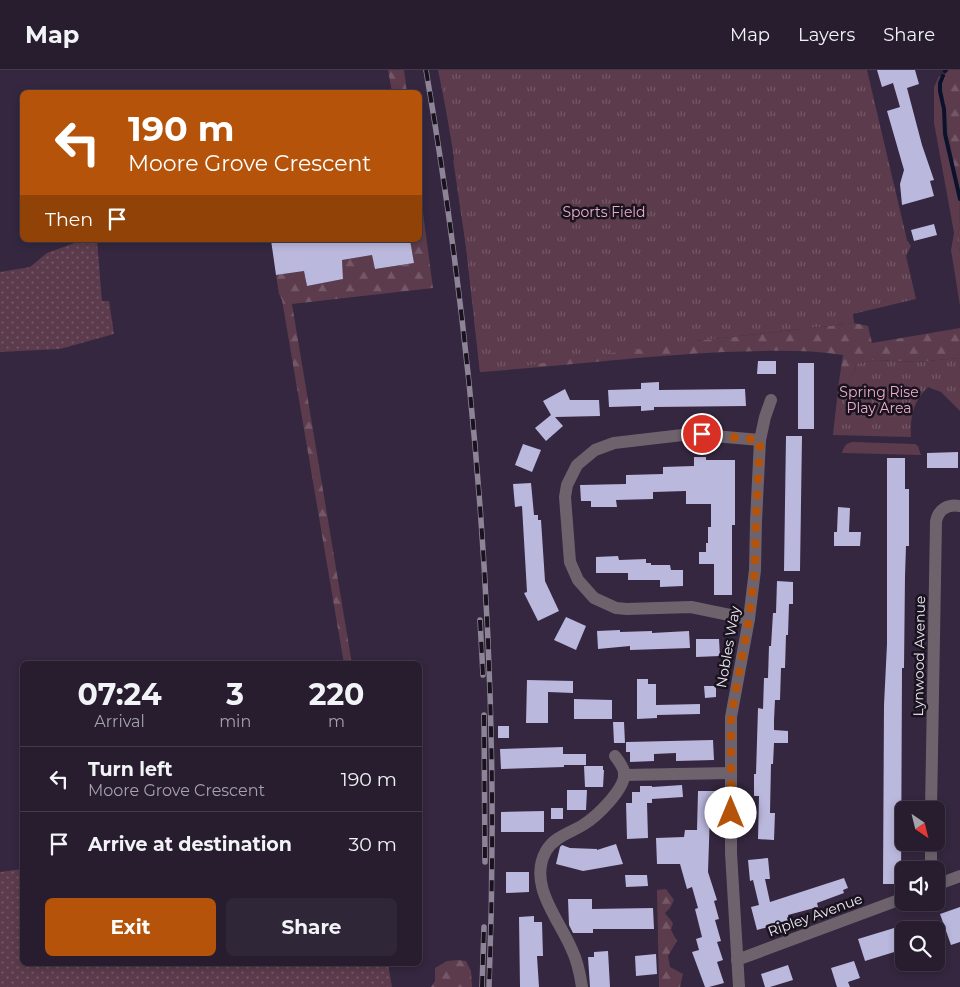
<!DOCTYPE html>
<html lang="en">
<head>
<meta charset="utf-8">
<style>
  :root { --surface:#271d2f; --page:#2f2637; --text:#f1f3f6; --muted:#a4a2aa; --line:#433b4b; --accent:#b45309 }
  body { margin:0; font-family:Montserrat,sans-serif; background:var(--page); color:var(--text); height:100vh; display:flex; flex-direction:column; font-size:19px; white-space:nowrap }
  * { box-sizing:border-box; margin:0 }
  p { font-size:16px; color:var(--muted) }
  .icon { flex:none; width:28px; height:28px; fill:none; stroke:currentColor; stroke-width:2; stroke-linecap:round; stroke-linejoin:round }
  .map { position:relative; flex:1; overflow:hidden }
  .details { position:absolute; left:20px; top:591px; width:402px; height:305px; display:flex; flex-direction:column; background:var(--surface); border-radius:8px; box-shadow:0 2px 8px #0003,0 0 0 1px var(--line) }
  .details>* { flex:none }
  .hud { position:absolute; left:20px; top:20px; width:402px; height:152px; border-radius:8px; box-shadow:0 2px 8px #0003,0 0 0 1px var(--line); background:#b45309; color:#fff; overflow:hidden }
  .needle { width:32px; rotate:145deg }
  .controls { position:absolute; left:895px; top:731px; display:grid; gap:10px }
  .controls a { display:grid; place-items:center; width:50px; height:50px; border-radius:8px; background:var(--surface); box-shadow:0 2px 8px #0003,0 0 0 1px var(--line); font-size:25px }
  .pin { position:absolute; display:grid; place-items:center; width:42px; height:42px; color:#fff; margin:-21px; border:2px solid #fff; border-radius:50%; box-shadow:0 1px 5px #0007 }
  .me { position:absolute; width:55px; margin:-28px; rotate:0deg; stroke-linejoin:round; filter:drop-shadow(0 0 4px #0008) }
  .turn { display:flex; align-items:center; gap:18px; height:105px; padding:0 25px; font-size:22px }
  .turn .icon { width:65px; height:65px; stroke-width:2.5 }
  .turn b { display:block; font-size:35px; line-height:42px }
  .then { display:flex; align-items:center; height:48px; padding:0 25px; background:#0003; gap:10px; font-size:19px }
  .eta { display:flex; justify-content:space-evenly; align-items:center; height:85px; text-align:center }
  .eta b { font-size:30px; font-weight:700; line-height:35px }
  .button { display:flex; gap:10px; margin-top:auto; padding:10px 25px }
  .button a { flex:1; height:58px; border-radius:8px; background:var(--accent); color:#fff; font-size:20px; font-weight:700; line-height:58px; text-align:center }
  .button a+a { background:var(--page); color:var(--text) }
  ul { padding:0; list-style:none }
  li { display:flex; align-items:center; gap:15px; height:65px; padding:0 25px; border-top:1px solid var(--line) }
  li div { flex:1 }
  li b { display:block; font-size:19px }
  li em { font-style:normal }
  header { display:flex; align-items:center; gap:30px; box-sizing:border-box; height:70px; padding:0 25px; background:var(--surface); border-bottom:1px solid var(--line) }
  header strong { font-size:24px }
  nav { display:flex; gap:28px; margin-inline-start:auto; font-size:18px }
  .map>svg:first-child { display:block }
</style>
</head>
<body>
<header>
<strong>Map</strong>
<nav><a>Map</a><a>Layers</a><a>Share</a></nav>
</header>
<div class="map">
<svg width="960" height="917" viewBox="0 0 960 917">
  <defs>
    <pattern id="forest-firs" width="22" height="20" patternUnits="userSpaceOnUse" patternTransform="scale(1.25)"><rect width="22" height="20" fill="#5c3c4c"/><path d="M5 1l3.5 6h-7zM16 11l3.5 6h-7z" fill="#745867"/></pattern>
    <pattern id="park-tufts" width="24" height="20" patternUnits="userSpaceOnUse" patternTransform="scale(1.25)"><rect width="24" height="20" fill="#5c3c4c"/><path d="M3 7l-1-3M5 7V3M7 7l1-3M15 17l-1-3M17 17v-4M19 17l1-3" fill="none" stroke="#745867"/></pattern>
    <pattern id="garden-dots" width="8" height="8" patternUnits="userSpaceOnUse" patternTransform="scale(1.25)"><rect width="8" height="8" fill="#5c3c4c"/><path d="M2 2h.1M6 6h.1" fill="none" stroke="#745867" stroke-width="1.8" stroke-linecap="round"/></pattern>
  </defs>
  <rect width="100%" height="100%" fill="#34273f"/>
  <!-- grass -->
  <g fill="#5c3c4c">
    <polygon points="939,6 945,8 941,16 959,130 960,157 957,167 960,182 960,236 951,180 954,163 934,53 934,17"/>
    <path d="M853 372 915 374 918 376 921 385 842 383C844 376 846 373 853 372Z"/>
  </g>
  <!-- forest -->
  <g fill="url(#forest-firs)">
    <polygon points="388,0 404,0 407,22 392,22"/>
    <polygon points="947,0 960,0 960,182 957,167 960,157 959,130 941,16"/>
    <path d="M453 89 586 278 695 271 854 253 868 256 872 273 960 258V288L916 292 874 290 855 294 856 299 848 311H839L843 285C804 279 763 281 724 282 643 286 562 296 480 302L466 177Z"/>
    <polygon points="420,120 433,218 292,234 352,594 344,594 282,230 279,224 276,205 304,201 307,216 343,209 342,190 372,185 375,199 414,193 410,170 420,170"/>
    <polygon points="666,819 674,830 670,838 665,843 673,853 671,860 677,871 668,886 670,897 683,904 680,917 659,917 657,820"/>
    <polygon points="458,890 466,891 471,901 472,917 431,917 435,911 435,898 447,891"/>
  </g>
  <!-- park -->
  <g fill="url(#park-tufts)">
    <path d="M438 0H867L907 170 911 176 906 186 916 229 853 244 854 253 695 271 480 302C469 201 459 99 438 0Z"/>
    <path d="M960 288V341L941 322 928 317C913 331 910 348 911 367L833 365 839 311H848L856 299 855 294 874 290 916 292Z"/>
  </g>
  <!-- garden -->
  <g fill="url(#garden-dots)">
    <polygon points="83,170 97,170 102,231 109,231 114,264 60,279 0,282 0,202 30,197 47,183"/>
    <polygon points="22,799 22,894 388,894 392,917 0,917 0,802"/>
  </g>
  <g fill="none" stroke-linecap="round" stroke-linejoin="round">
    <!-- stream -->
    <g stroke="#0b122c" stroke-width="4">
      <polyline points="945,1 946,0"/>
      <polyline points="943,6 940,13 940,21 944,39 945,64 960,129"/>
    </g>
  </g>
  <!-- building -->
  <g fill="#bbb8de">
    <polygon points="877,0 915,0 919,14 907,18 922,75 934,110 930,111 934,126 902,135 900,114 904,100 887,41 900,37 893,13 882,17"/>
    <polygon points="934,154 937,165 914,171 911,160"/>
    <polygon points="271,170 410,170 414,193 375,199 372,185 342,190 343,209 307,216 304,201 276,205"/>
    <polygon points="758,291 776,291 776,304 757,304"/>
    <rect x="798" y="293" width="16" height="66"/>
    <polygon points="659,312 659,320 745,319 746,336 654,337 654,340 641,341 641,336 609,337 608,320 641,319 641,313"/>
    <polygon points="565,319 570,330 599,330 600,346 555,347 563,356 546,371 535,358 551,345 543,331"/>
    <polygon points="786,366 802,366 800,501 784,501"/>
    <polygon points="523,374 541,380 532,402 515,395"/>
    <polygon points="958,382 958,398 927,398 927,383"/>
    <polygon points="694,387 706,387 706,390 735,390 735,455 732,455 732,525 714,525 714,494 699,494 699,482 706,482 706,473 708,473 708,457 711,457 711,434 686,434 686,421 653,422 653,429 616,430 617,437 591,437 591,431 581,431 580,415 626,414 626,405 663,404 663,397 694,396"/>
    <polygon points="887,388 905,388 905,419 909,419 909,476 906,476 905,506 904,598 902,598 901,814 883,814 884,635 887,574"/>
    <polygon points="531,413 534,445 538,445 538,450 541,450 545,511 559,541 538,551 524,523 527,522 522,436 515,437 513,414"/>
    <polygon points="838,437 850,438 849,462 861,462 860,476 834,476 834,462 837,462"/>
    <polygon points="618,486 619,490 646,489 646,493 651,493 651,495 670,495 671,500 683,500 683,516 660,517 660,510 628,510 628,503 596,503 596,487"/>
    <polygon points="777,511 793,512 793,534 789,534 788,565 786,565 785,598 781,598 780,630 775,630 774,650 774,660 788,661 788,673 774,673 773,694 771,694 770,743 775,743 774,770 758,769 759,726 754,726 754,704 756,704 758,638 763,639 764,608 768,608 769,576 771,576 773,543 776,543"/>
    <polygon points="566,547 586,556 576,580 554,570"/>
    <polygon points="620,560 620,562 652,561 652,563 689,561 690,578 630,580 630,576 598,579 597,561"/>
    <polygon points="696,569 719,569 720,586 696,587"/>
    <polygon points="637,609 648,609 648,614 656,614 656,635 700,634 700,644 657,645 657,648 637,649"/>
    <polygon points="527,610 573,611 573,623 548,622 548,653 526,653"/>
    <polygon points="704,616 716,616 716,627 705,628"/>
    <polygon points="574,629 612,630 612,649 574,649"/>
    <polygon points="613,652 624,652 625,673 614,673"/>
    <rect x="498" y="656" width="11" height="12"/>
    <polygon points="713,670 714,690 676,691 676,683 654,684 654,691 630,692 630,682 626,682 626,672"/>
    <polygon points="563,677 563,684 586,684 586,695 564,695 564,697 501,699 500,679"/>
    <polygon points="584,696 603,696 603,700 604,700 603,717 585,717"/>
    <polygon points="682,715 683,727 652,729 652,733 647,733 648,768 627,769 626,733 632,733 632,722 640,722 640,716 652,716 652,717"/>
    <polygon points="567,720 587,720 586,740 567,740"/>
    <polygon points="698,721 715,721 715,743 710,743 708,802 717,830 714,831 719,849 715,850 721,871 717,872 723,890 717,892 724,913 709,917 705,917 692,882 699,880 696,869 702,867 695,839 698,838 692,817 687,819 680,794 657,794 656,768 684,767 685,760 697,760"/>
    <rect x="551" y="738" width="12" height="11"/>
    <polygon points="544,741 544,762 501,762 501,742"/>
    <polygon points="616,774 623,794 583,801 556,794 560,777 562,775 570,778 597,779 597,780"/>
    <polygon points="768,788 770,809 765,809 770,832 844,808 848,818 843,820 844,823 817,833 818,837 788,845 790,851 757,860 751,837 759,835 753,810 750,811 748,790"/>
    <polygon points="506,802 529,802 529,822 506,823"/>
    <polygon points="625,805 647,805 648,816 626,817"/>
    <polygon points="568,829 592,829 592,839 653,838 654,859 593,859 593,863 573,863 569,855"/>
    <polygon points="960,837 960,872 951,875 940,844"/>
    <polygon points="534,846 534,852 542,852 543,886 537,886 539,917 520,917 519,847"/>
    <polygon points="904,855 904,879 865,891 858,869"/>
    <polygon points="608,881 610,917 590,917 588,887 594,887 594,882"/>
    <polygon points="656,884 657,904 636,906 635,886"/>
    <polygon points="854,891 860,908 848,912 850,917 837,917 831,898"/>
    <polygon points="788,895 793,910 770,917 765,917 761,904"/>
  </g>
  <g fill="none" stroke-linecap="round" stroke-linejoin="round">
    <!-- minor -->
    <g stroke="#6e636d" stroke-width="12">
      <polyline points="749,549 691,537 627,539 616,538 594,528 578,510 570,492 565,427 567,415 577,395 595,380 614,373 691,364 760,370"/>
      <polyline points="624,705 731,703"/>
      <path d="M931 740 936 452C938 439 948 434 960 436"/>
      <polyline points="931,800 931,772"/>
      <polyline points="936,815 960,806"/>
      <polyline points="737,890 904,828"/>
      <path d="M582 917C580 904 578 892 572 880 560 850 527 815 546 781 555 766 570 763 583 755 596 747 627 718 624 702 623 696 618 690 615 686"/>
      <polyline points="739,917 731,783 731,647 749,549 755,500 756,451 760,370 765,347 771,330"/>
    </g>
    <defs>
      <g id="rail">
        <path d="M426 0C478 303 501 610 489 917"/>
        <polyline points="480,550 483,605"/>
        <polyline points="484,645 485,792"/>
        <polyline points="482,917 484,857"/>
      </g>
    </defs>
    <!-- rail casing -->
    <use href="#rail" stroke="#8e8498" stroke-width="5.5"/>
    <!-- rail -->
    <use href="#rail" stroke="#19131e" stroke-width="4" stroke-dasharray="11" stroke-linecap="butt"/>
  </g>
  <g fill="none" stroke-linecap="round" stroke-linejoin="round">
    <!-- route -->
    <polyline stroke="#b45309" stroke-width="9" stroke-dasharray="0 16.2" points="702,364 760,370 756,451 755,500 749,549 731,647 731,743"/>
  </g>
  <g text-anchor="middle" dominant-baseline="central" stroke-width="5" stroke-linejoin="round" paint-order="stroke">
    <!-- park labels -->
    <g font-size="14" fill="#ecaecd" stroke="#19131e">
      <text x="604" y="142">Sports Field</text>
      <text x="879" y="322">Spring Rise<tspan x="879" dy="16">Play Area</tspan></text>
    </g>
    <!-- street labels -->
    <g font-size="14" fill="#f2eafa" stroke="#19131e">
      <text transform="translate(728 577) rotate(-80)">Nobles Way</text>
      <text transform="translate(919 586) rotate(-89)">Lynwood Avenue</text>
      <text transform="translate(815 845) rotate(-20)">Ripley Avenue</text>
    </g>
  </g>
</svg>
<div class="controls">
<a><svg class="needle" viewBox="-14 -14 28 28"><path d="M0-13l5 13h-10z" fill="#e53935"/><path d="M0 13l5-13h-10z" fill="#a4a2aa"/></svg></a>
<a><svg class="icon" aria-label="sound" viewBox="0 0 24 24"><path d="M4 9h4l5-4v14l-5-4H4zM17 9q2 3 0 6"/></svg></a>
<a><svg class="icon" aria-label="search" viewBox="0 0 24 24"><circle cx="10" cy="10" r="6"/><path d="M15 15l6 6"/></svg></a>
</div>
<div class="pin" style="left:702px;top:364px;background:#d93025"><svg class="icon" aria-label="arrive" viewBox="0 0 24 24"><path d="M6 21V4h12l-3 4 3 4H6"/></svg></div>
<svg class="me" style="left:731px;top:743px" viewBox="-20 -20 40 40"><circle r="19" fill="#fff"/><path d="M0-13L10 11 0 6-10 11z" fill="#b45309"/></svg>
<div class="hud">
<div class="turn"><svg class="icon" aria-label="left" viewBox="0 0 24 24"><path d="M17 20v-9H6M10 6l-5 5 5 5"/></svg><div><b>190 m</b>Moore Grove Crescent</div></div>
<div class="then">Then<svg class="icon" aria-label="arrive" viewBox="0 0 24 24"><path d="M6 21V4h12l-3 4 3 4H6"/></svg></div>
</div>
<section class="details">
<div class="eta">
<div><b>07:24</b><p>Arrival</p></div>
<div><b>3</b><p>min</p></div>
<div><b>220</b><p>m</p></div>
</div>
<ul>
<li><svg class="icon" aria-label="left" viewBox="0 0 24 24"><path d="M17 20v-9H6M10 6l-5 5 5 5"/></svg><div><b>Turn left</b><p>Moore Grove Crescent</p></div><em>190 m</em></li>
<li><svg class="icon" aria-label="arrive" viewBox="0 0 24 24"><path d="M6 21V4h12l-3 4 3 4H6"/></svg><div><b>Arrive at destination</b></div><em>30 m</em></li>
</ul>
<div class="button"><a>Exit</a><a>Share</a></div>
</section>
</div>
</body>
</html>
